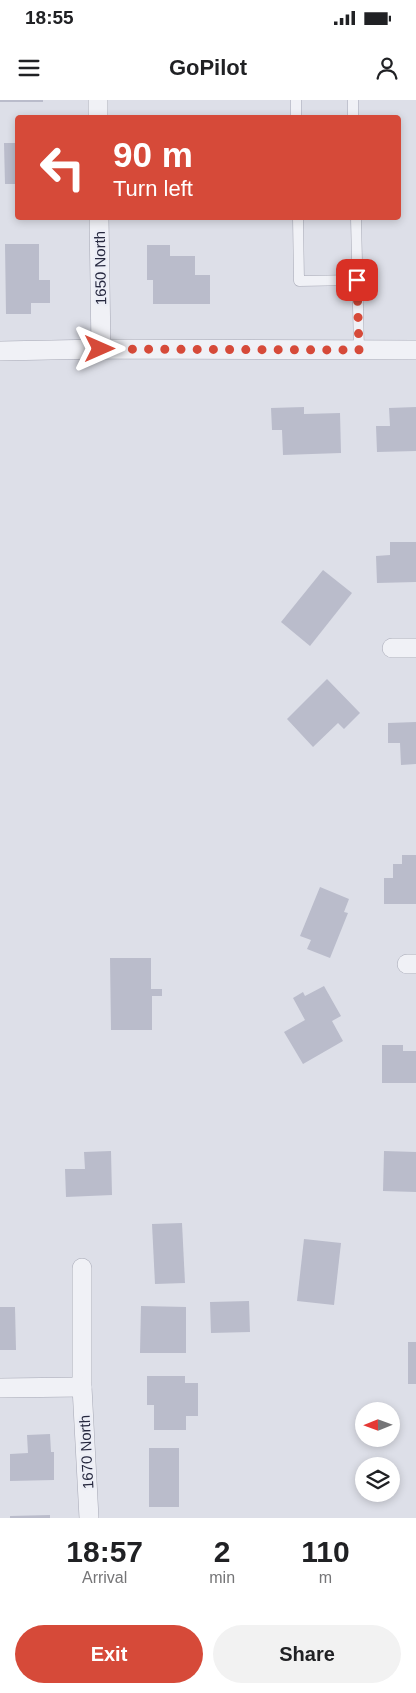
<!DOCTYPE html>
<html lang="en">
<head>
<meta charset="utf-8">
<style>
  :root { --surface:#fff; --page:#f2f2f2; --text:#202124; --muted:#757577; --accent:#d64a39 }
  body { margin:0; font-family:Helvetica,sans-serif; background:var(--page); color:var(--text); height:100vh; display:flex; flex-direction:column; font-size:19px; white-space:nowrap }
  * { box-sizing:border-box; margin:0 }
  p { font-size:16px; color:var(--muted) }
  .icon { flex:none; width:28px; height:28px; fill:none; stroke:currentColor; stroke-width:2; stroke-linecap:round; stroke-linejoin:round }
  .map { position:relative; height:1418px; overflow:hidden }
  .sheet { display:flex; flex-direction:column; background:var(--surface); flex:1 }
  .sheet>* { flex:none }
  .guide { position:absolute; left:15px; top:15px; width:386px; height:105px; border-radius:5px; box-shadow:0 2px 8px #0003; background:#d64a39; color:#fff; overflow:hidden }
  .needle { width:32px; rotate:269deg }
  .controls { position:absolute; left:355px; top:1302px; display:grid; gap:10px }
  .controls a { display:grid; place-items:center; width:45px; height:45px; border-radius:50%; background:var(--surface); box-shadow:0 2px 8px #0003; font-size:25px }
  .pin { position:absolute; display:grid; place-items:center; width:42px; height:42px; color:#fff; margin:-21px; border-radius:10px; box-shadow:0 2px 8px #0006 }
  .me { position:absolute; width:55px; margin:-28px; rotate:90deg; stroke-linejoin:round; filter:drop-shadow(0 0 4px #0008) }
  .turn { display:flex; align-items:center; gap:18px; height:105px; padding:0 15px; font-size:22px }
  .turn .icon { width:65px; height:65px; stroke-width:2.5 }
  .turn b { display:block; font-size:35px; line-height:42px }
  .eta { display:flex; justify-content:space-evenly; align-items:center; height:85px; text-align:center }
  .eta b { font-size:30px; font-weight:700; line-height:35px }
  .primary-button { display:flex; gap:10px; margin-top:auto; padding:10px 15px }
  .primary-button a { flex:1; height:58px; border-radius:30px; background:var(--accent); color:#fff; font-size:20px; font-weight:700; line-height:58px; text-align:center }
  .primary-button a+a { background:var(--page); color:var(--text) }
  .status { display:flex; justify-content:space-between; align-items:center; height:35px; padding:0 25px; background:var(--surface); direction:ltr }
  .status svg { height:14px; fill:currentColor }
  header { display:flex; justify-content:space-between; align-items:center; height:65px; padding:0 15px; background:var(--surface); font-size:22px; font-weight:700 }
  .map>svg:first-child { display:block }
</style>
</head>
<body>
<div class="status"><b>18:55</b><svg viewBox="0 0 49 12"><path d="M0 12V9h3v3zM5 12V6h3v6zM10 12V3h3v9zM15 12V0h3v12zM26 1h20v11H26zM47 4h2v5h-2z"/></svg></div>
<header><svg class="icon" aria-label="menu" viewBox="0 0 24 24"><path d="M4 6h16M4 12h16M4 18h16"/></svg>GoPilot<svg class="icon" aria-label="person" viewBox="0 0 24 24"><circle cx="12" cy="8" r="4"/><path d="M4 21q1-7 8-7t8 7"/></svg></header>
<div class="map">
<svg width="416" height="1418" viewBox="0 0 416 1418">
  <rect width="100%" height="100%" fill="#dddfe8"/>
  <!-- building -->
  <g fill="#babccb">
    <rect x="0" y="0" width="43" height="2"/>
    <polygon points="4,43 18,43 18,84 5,84"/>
    <polygon points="5,144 39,144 39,180 50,180 50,203 31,203 31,214 6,214"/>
    <polygon points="147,145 170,145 170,156 195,156 195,175 210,175 210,204 153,204 153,180 147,180"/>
    <polygon points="304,307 304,314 340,313 341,353 283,355 282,330 272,330 271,308"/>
    <polygon points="416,307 416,351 377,352 376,326 390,326 389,308"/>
    <polygon points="390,442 416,442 416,482 377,483 376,456 390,455"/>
    <polygon points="323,470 352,493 310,546 281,522"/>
    <polygon points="327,579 360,613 344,629 338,623 313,647 287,619"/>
    <polygon points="416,622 416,664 401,665 400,643 388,643 388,623"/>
    <polygon points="402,755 416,755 416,804 384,804 384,778 393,778 393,764 402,764"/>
    <polygon points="320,787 349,799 344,812 348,813 330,858 307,849 311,840 300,836"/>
    <polygon points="110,858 151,858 151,889 162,889 162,896 152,896 152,930 111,930"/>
    <polygon points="324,886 341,916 332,921 343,941 303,964 284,932 305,920 293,898 303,892 305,896"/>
    <polygon points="382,945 403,945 403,951 416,951 416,983 382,983"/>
    <polygon points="111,1051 112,1095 66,1097 65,1069 85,1069 84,1052"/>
    <polygon points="384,1051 416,1052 416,1092 383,1091"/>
    <polygon points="182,1123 185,1183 155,1184 152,1124"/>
    <polygon points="304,1139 341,1143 334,1205 297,1201"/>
    <polygon points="249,1201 250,1232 211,1233 210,1202"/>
    <polygon points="141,1206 186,1207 186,1253 140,1253"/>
    <polygon points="0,1207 15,1207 16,1250 0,1250"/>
    <rect x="408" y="1242" width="8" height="42"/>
    <polygon points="147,1276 185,1276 185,1283 198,1283 198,1316 186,1316 186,1330 154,1330 154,1305 147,1305"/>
    <polygon points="50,1334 51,1352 54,1352 54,1380 10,1381 10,1354 28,1353 27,1335"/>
    <rect x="149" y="1348" width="30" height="59"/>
    <polygon points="50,1415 50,1418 10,1418 10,1416"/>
  </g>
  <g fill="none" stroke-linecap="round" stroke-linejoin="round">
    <defs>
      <g id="lane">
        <polyline points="296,0 296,18"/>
        <polyline points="353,0 353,18"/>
        <polyline points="298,118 299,181 357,180"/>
        <polyline points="356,118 359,250"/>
      </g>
      <g id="street">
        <polyline points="98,0 98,18"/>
        <polyline points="99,118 101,249"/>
        <polyline points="0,251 101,249 416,250"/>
        <polyline points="392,548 416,548"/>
        <polyline points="407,864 416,864"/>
        <polyline points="82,1168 82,1287 89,1418"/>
        <polyline points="0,1288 82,1287"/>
      </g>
    </defs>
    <!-- lane casing -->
    <use href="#lane" stroke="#a6a8b5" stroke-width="11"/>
    <!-- street casing -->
    <use href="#street" stroke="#a6a8b5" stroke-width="20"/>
    <!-- lane -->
    <use href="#lane" stroke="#f0f1f6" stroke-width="10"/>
    <!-- street -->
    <use href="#street" stroke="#f0f1f6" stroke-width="19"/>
  </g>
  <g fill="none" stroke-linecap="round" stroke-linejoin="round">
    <!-- route -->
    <polyline stroke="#d64a39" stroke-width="9" stroke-dasharray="0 16.2" points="100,249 359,250 357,180"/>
  </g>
  <g text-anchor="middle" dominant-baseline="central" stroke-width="5" stroke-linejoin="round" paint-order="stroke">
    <!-- street labels -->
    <g font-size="15" fill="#26283f" stroke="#eceef6">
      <text transform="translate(100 168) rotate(-91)">1650 North</text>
      <text transform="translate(86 1352) rotate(-93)">1670 North</text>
    </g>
  </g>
</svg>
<div class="controls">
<a><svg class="needle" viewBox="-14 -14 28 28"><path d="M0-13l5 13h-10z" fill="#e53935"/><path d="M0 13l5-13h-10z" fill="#757577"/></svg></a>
<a><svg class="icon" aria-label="layers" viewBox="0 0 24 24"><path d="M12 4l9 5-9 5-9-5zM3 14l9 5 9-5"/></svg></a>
</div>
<div class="pin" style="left:357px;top:180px;background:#d93025"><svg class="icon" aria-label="arrive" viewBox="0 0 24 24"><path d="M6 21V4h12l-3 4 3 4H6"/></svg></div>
<svg class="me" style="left:100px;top:249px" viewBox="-20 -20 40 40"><path d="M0-17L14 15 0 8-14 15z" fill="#d64a39" stroke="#fff" stroke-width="4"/></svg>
<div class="guide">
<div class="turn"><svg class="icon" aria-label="left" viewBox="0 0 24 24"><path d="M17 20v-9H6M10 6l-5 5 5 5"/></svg><div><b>90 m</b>Turn left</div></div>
</div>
</div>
<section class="sheet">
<div class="eta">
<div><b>18:57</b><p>Arrival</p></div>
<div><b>2</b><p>min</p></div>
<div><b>110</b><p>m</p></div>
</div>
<div class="primary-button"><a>Exit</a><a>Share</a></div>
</section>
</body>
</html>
